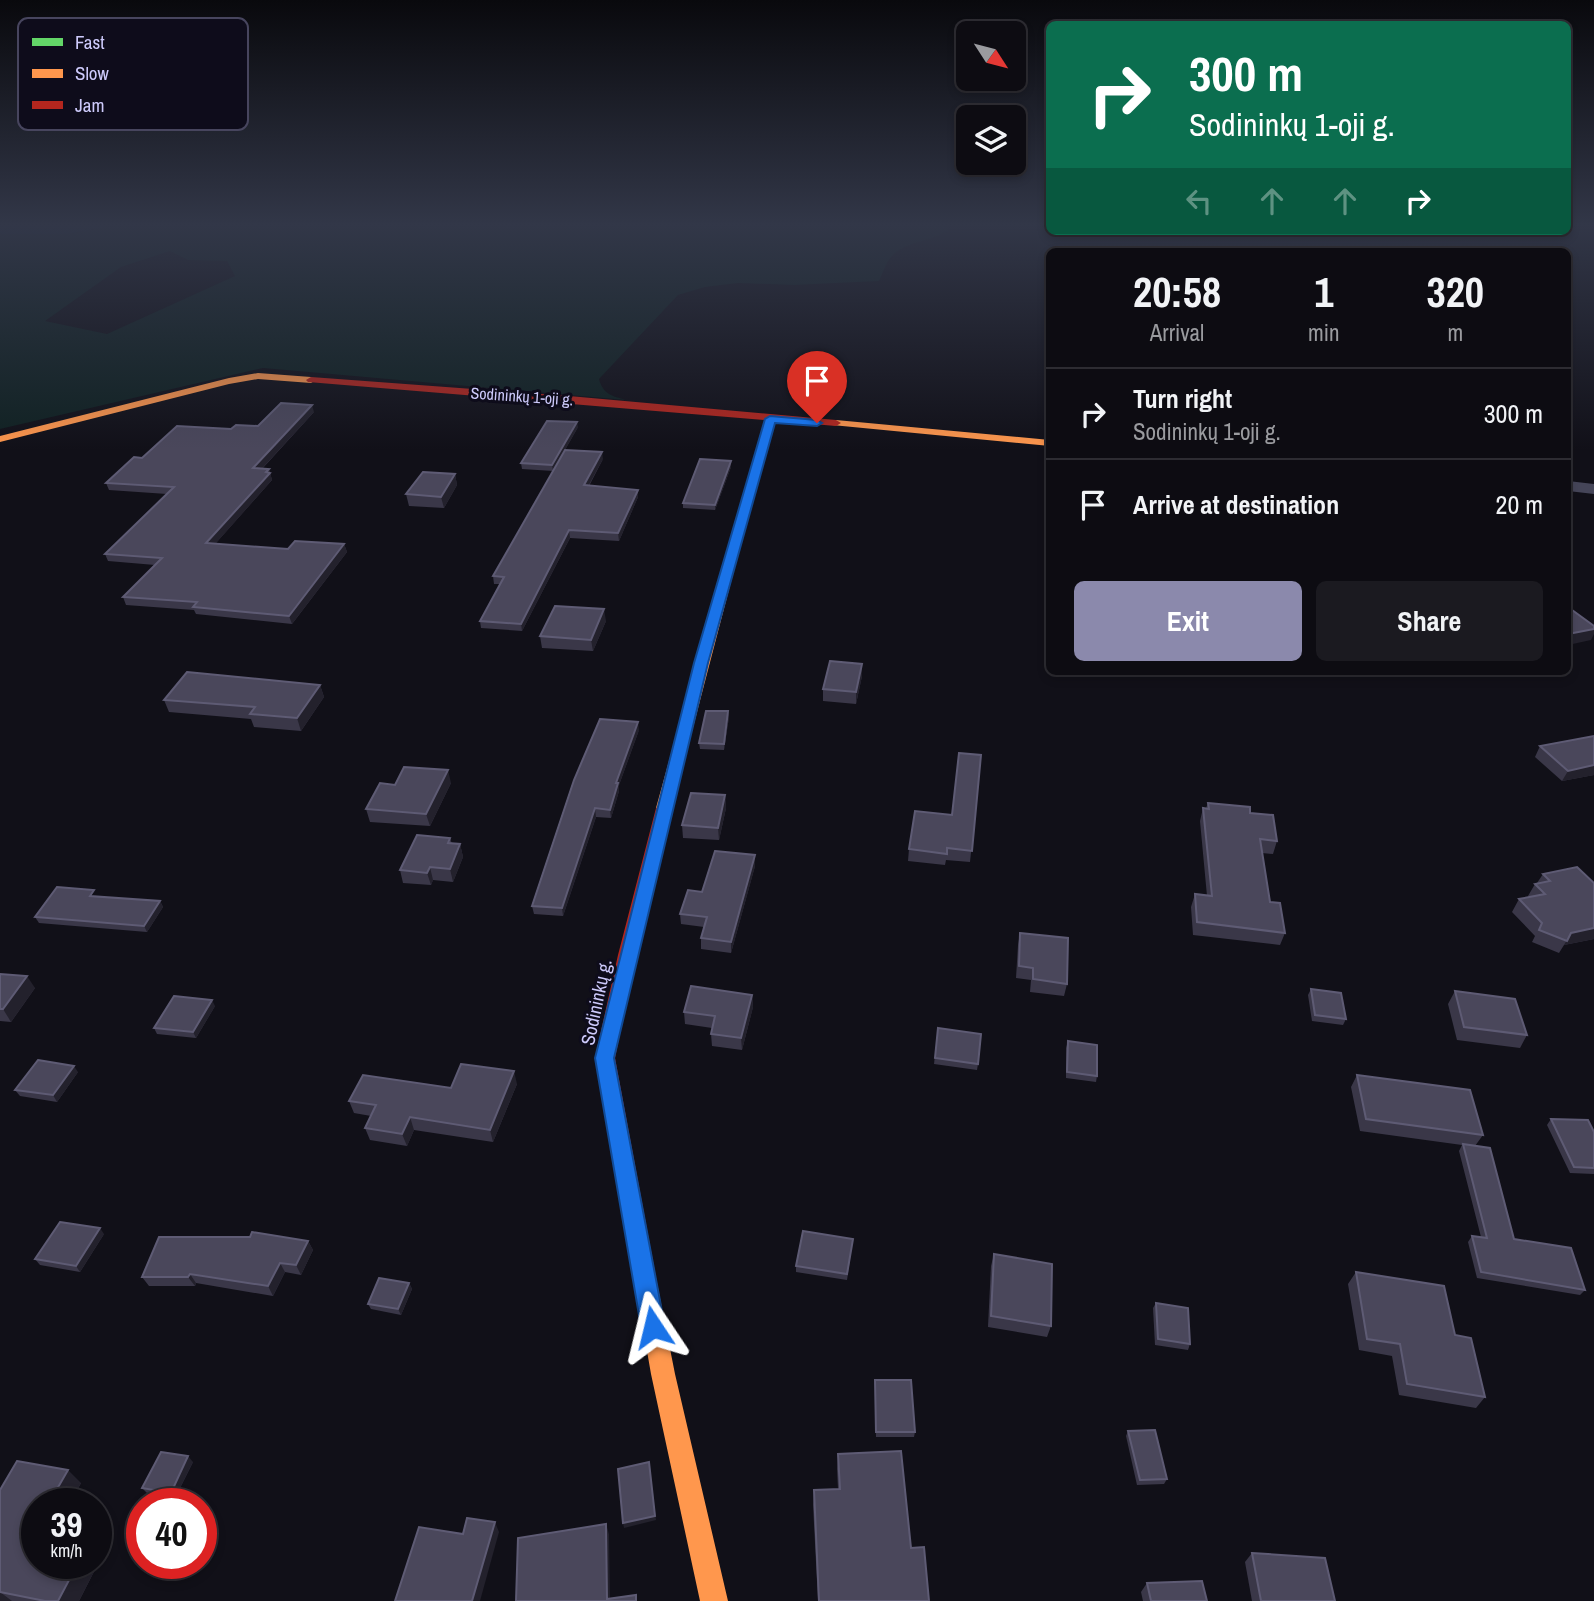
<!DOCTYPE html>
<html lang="en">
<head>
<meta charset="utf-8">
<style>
  :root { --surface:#0d0c12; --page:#1b1a20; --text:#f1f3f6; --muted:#9a9b9f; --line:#2d2c32; --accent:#8b89ac }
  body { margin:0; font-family:"Archivo Narrow",sans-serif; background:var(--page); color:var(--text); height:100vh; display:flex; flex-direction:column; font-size:26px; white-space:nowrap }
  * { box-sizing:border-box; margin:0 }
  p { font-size:23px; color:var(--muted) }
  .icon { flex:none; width:38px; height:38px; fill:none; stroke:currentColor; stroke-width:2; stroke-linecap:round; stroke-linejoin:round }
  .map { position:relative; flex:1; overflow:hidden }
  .details { position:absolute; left:1046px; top:248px; width:525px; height:427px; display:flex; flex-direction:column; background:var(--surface); border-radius:10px; box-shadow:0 4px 10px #0003,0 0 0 2px var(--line) }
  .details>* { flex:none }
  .banner { position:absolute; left:1046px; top:21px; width:525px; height:214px; border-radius:10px; box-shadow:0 4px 10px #0003,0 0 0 2px var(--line); background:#0b6e4f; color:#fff; overflow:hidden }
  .needle { width:46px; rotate:126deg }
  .fabs { position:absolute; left:956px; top:21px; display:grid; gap:14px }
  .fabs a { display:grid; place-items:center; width:70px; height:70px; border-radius:10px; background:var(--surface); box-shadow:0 4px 10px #0003,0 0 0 2px var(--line); font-size:35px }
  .speed { position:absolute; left:21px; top:1488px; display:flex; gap:14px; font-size:35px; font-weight:700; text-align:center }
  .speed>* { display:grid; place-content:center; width:91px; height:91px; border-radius:50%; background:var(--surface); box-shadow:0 4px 10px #0003,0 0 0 2px var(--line); line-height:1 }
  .speed small { font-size:18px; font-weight:400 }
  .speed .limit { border:10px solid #d22; background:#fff; color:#111 }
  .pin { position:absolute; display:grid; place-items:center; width:60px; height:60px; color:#fff; margin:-72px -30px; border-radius:50% 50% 50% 0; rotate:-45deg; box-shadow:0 0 7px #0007 }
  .pin .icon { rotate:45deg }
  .me { position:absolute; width:77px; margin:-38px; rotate:350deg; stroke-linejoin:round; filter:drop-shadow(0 0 5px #0008) }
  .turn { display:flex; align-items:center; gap:24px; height:147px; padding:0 28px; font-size:32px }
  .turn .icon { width:91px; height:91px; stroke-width:2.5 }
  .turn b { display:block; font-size:49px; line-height:60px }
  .lanes { display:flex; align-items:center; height:66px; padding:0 28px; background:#0003; justify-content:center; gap:35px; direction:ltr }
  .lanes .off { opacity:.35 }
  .eta { display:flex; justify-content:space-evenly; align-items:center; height:119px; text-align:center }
  .eta b { font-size:42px; font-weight:700; line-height:49px }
  .primary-button { display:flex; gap:14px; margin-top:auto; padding:14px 28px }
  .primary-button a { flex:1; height:80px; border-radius:10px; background:var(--accent); color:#fff; font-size:28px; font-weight:700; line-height:80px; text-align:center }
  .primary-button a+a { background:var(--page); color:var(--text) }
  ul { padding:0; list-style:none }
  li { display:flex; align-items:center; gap:21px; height:91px; padding:0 28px; border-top:2px solid var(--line) }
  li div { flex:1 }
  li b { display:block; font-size:26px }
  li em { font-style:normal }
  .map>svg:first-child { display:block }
</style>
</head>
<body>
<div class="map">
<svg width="1594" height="1601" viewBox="0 0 1594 1601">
  <rect width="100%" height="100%" fill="#111018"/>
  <!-- green -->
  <path fill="#102122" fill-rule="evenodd" d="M110 226H945L948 230C932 242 906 241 892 256 886 262 883 273 879 281L794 285 738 283 705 287 678 295 599 379C603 394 612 396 626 400L263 368 0 429V234H67ZM170 251 188 260 227 261 235 276 107 334 45 321 121 267Z"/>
  <!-- water -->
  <polygon fill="#0e213a" points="0,226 110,226 67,234 0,234"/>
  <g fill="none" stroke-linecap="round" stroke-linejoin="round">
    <!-- street -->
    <polygon fill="#454558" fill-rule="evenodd" points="1568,481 1594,484 1594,494 1568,491"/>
    <!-- fast -->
    <polygon fill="#63d668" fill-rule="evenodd" points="770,416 775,419 739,551 733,555 729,554 727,551 765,419"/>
    <!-- slow -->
    <g fill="#ff974d" fill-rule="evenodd">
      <polygon points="258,373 311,377 316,380 311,383 258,379 229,384 0,442 0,436 229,378"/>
      <polygon points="836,420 1050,440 1050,446 832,425 831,423"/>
      <polygon points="733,547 739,551 672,808 664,813 656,808 727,551"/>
      <polygon points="647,1277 655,1280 658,1288 675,1374 728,1601 700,1601 651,1374 636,1288 639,1280"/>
    </g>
    <!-- jam -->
    <g fill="#b3261e" fill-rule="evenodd">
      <polygon points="311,377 569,396 836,420 841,423 836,426 308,382 306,380"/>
      <polygon points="664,803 672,808 636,955 615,1058 658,1288 655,1296 647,1299 639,1296 636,1288 595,1058 618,955 656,808"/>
    </g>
  </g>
  <!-- wall -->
  <g fill="#3a3748">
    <polygon points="314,412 262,469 269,469 272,480 215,544 288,549 344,544 347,552 292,624 196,614 194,610 126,605 123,597 155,565 108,561 105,554 167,494 109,490 106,483 142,458 231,429 258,426"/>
    <polygon points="578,427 553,471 522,469 521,463"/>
    <polygon points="603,459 589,486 638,490 638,497 619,541 570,538 522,631 481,628 480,621 500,584 494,584 493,576"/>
    <polygon points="731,467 715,510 683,508 683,503"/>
    <polygon points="455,474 457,485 444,508 409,506 406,494"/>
    <polygon points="606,621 593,651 542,648 540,636"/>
    <polygon points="862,676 856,704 823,701 823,689"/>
    <polygon points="320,685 324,697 301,731 254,727 251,719 169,712 164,700"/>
    <polygon points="728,711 729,717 724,750 700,749 699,743"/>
    <polygon points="639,730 619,785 619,791 611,818 596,817 563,916 534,914 532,906"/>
    <polygon points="1594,736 1594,775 1562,781 1535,757 1540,746"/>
    <polygon points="981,755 970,862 946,860 945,865 908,861 909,849 952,815"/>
    <polygon points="451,783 430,826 370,822 366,809 395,785"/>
    <polygon points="725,795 726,808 719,840 683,838 682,825"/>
    <polygon points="1208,803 1250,813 1277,841 1273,854 1262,853 1270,902 1285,933 1280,945 1193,935 1191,907 1195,894 1207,896 1200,821 1203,808 1206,808"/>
    <polygon points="450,838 452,844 460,844 463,857 453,882 433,880 431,885 403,883 400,870"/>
    <polygon points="755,855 755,866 731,953 701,949 701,938 704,927 681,924 680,914 702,892"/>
    <polygon points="1543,874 1594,883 1594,939 1564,945 1559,953 1532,942 1535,936 1512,912 1519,899 1529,897 1528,896 1535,884 1537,883"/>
    <polygon points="160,901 163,907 147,932 39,923 35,917"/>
    <polygon points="1020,933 1067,984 1064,996 1030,992 1031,980 1016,978 1018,945"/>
    <polygon points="0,974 35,988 11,1022 0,1021"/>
    <polygon points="1311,989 1346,1019 1343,1025 1312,1021 1308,995"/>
    <polygon points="1455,991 1527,1035 1520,1048 1457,1040 1448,1004"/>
    <polygon points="752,995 753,1007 742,1050 712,1046 711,1034 712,1028 685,1024 684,1012"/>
    <polygon points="215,1006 196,1038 157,1034 154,1028"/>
    <polygon points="938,1028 978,1064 977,1070 934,1064"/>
    <polygon points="1068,1041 1097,1076 1096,1082 1066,1078 1066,1048"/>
    <polygon points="78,1072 57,1102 20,1096 15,1090"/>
    <polygon points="1357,1075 1483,1135 1475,1146 1514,1239 1585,1290 1580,1295 1477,1278 1468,1242 1472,1236 1481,1237 1459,1151 1462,1145 1360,1131 1351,1087"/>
    <polygon points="517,1084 493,1142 414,1130 407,1146 370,1140 365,1128 371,1116 354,1113 349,1101 451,1088"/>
    <polygon points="1551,1119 1594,1132 1594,1174 1570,1173 1547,1125"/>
    <polygon points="104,1234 80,1272 40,1265 35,1259"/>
    <polygon points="853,1239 847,1280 796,1272 796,1266"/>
    <polygon points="308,1241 313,1250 301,1275 285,1272 273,1296 196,1283 195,1286 149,1286 142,1277"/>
    <polygon points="994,1254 1051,1326 1047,1337 988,1327 991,1266"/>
    <polygon points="1356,1272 1455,1335 1485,1397 1476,1408 1399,1395 1392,1356 1359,1350 1348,1284"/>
    <polygon points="409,1283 412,1289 401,1315 371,1309 368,1304"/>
    <polygon points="1156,1303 1190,1344 1188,1350 1155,1345 1153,1308"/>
    <polygon points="875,1380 915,1432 914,1437 876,1437"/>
    <polygon points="1128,1431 1167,1479 1164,1484 1137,1485 1126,1436"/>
    <polygon points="838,1454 911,1548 929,1601 818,1601 813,1505 814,1490 838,1489 837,1469"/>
    <polygon points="193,1462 175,1498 147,1493 142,1488"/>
    <polygon points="81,1483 37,1563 103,1554 79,1601 0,1601 0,1490"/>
    <polygon points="1252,1553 1335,1601 1252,1601 1245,1562"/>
    <polygon points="1147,1583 1207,1601 1143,1601 1141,1592"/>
  </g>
  <!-- shaded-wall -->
  <g fill="#23212c">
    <polygon points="312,405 314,412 256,475 253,468"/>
    <polygon points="577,422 578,427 553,471 552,465"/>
    <polygon points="602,452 603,459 585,492 584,485"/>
    <polygon points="731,461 731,467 715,510 715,505"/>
    <polygon points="269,469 272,480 209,551 206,543"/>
    <polygon points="455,474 457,485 444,508 441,497"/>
    <polygon points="638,490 638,497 619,541 618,533"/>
    <polygon points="569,530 570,538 522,631 521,624"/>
    <polygon points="344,544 347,552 292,624 289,616"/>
    <polygon points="604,609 606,621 593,651 591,640"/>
    <polygon points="1594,629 1594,634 1591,640 1568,645 1568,634"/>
    <polygon points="862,664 862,676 856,704 856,692"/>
    <polygon points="320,685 324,697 301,731 297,718"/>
    <polygon points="728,711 729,717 724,750 724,744"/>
    <polygon points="638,722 639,730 619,785 619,791 611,818 610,810 616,783"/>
    <polygon points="1594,765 1594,775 1562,781 1568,771"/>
    <polygon points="448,770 451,783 430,826 426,814"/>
    <polygon points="725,795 726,808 719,840 718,828"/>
    <polygon points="595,808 596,817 563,916 562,908"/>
    <polygon points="460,844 463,857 453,882 450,869"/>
    <polygon points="755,855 755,866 731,953 731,942"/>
    <polygon points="430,867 433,880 431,885 427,873"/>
    <polygon points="160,901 163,907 147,932 144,926"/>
    <polygon points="1594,928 1594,939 1564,945 1571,933"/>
    <polygon points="27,976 35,988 11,1022 3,1009"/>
    <polygon points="752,995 753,1007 742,1050 741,1038"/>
    <polygon points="212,1000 215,1006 196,1038 193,1032"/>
    <polygon points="74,1066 78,1072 57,1102 53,1095"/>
    <polygon points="514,1071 517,1084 493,1142 490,1130"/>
    <polygon points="410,1117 414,1130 407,1146 402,1134"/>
    <polygon points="100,1228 104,1234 80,1272 76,1266"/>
    <polygon points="308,1241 313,1250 301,1275 296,1265"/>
    <polygon points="280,1263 285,1272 273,1296 268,1286"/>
    <polygon points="190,1274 196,1283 195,1286 188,1277"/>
    <polygon points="409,1283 412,1289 401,1315 398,1309"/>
    <polygon points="188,1456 193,1462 175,1498 171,1493"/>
    <polygon points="650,1467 656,1520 624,1528 623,1523"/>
    <polygon points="68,1470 81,1483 70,1503 49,1503"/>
    <polygon points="495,1522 499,1532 480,1601 472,1601"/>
    <polygon points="606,1524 609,1534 610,1601 607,1599"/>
    <polygon points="96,1548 103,1554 79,1601 58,1601 78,1563 96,1563"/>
    <polygon points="0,1592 12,1601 0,1601"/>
  </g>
  <!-- building -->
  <g fill="#4a475b" stroke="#5e5b74" stroke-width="2">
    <polygon points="281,403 312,405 253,468 269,469 266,472 270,473 206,543 288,549 295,541 344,544 289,616 193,607 197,602 123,597 162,558 105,554 174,487 106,483 134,457 142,458 177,426 231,429 236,425 258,426"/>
    <polygon points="547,421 577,422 552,465 521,463"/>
    <polygon points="565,450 602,452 584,485 638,490 618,533 569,530 521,624 480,621 504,577 493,576"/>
    <polygon points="700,459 731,461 715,505 683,503"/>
    <polygon points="423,472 455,474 441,497 406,494"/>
    <polygon points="555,606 604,609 591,640 540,636"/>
    <polygon points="1568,610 1572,610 1594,626 1594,629 1568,634"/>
    <polygon points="830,661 862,664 856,692 823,689"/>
    <polygon points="187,672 320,685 297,718 250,714 255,707 164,700"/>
    <polygon points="706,711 728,711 724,744 699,743"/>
    <polygon points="600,719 638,722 616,783 618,783 610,810 595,808 562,908 532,906 574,780"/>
    <polygon points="1594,736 1594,765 1568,771 1540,746"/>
    <polygon points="959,753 981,755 972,851 947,848 947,854 909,849 915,811 952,815"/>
    <polygon points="404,767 448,770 426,814 366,809 380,783 395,785"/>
    <polygon points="691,793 725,795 718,828 682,825"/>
    <polygon points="1208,803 1250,807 1250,813 1273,815 1277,841 1260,839 1270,902 1280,903 1285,933 1197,922 1195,894 1212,896 1203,808 1209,809"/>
    <polygon points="417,835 450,838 448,843 460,844 450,869 430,867 427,873 400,870"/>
    <polygon points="715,851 755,855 731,942 701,938 707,917 680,914 688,890 702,892"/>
    <polygon points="1577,867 1594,883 1594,928 1571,933 1567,941 1539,930 1542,923 1519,899 1545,894 1535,884 1550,881 1543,874"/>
    <polygon points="57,887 94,890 90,896 160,901 144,926 35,917"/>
    <polygon points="1020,933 1068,938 1067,984 1033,979 1033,968 1019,966"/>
    <polygon points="0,974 27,976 3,1009 0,1009"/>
    <polygon points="691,986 752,995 741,1038 711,1034 715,1016 684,1012"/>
    <polygon points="1311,989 1341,993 1346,1019 1315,1015"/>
    <polygon points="1455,991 1515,999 1527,1035 1464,1027"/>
    <polygon points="174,996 212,1000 193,1032 154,1028"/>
    <polygon points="938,1028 981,1034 978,1064 935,1058"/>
    <polygon points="1068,1041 1097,1045 1097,1076 1067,1072"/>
    <polygon points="38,1060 74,1066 53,1095 15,1090"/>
    <polygon points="461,1064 514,1071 490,1130 410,1117 402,1134 365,1128 376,1105 349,1101 363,1075 451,1088"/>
    <polygon points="1357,1075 1470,1090 1483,1135 1366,1119"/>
    <polygon points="1551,1119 1588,1120 1594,1132 1594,1168 1574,1167"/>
    <polygon points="1463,1144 1490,1148 1514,1239 1571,1248 1585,1290 1481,1272 1472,1236 1487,1238"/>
    <polygon points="60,1222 100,1228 76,1266 35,1259"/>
    <polygon points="803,1231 853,1239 847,1274 796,1266"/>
    <polygon points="252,1232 308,1241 296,1265 280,1263 268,1286 190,1274 188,1277 142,1277 159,1237 250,1237"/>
    <polygon points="994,1254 1052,1264 1051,1326 991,1316"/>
    <polygon points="1356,1272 1444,1286 1455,1335 1471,1338 1485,1397 1407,1384 1400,1344 1367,1339"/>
    <polygon points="379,1278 409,1283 398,1309 368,1304"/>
    <polygon points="1156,1303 1188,1308 1190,1344 1158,1339"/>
    <polygon points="875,1380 911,1380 915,1432 876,1432"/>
    <polygon points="1155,1430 1167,1479 1140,1480 1128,1431"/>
    <polygon points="901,1451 911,1548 924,1547 929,1601 819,1601 814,1490 840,1489 838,1454"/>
    <polygon points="161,1452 188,1456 171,1493 142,1488"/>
    <polygon points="17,1461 68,1470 49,1503 37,1503 37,1526 33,1532 37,1532 37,1563 78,1563 58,1601 45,1601 0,1592 0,1490"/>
    <polygon points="649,1462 655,1516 623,1523 618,1469"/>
    <polygon points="467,1518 495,1522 472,1601 395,1601 419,1527 463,1534"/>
    <polygon points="606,1524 607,1599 636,1595 636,1601 516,1601 518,1538"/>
    <polygon points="1252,1553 1325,1558 1335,1601 1261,1601"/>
    <polygon points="1202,1581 1207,1601 1151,1601 1147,1583"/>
  </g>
  <!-- sky -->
  <linearGradient id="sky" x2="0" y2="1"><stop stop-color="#09090d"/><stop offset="0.5" stop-color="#323748"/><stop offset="1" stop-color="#323748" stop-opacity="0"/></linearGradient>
  <rect width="1594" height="450" fill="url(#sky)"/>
  <!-- route -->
  <polygon fill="#1a73e8" stroke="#114b97" stroke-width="2" points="770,416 817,420 822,423 817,426 775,423 708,663 614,1058 665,1327 661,1335 653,1338 645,1335 641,1327 595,1058 694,663 765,419"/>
  <g text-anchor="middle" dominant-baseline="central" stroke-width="6" stroke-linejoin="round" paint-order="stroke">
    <!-- far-street labels -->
    <g font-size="16" fill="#cdcafb" stroke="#0e0c1b">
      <text transform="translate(522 396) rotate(4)">Sodininkų 1-oji g.</text>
    </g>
    <!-- street labels -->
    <g font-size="19" fill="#cdcafb" stroke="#0e0c1b">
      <text transform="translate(596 1002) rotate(-78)">Sodininkų g.</text>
    </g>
  </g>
  <!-- legend -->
  <rect x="18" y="18" width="230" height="112" rx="10" fill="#0e0c1b" stroke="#47455e" stroke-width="2"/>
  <rect x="32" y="38" width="31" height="8" fill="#63d668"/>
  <rect x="32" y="69" width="31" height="9" fill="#ff974d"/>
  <rect x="32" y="101" width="31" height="8" fill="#b3261e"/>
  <g font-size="19" fill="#cdcafb">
    <text x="75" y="49">Fast</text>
    <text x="75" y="80">Slow</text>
    <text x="75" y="112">Jam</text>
  </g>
</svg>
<div class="fabs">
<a><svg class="needle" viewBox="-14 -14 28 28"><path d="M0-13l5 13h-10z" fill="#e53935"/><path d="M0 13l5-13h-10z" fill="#9a9b9f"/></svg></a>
<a><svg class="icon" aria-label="layers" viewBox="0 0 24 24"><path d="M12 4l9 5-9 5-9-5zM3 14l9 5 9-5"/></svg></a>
</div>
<div class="speed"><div>39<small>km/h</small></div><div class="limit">40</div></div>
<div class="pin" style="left:817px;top:423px;background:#d93025"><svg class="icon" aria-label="arrive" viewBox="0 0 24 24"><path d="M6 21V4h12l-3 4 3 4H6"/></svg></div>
<svg class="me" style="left:653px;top:1327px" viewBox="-20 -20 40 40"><path d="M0-17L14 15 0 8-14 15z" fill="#1a73e8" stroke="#fff" stroke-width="4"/></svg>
<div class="banner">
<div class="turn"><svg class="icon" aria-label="right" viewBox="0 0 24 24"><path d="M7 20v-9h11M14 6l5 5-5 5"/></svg><div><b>300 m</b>Sodininkų 1-oji g.</div></div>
<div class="lanes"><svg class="icon off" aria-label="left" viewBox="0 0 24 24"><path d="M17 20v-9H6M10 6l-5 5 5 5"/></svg><svg class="icon off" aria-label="ahead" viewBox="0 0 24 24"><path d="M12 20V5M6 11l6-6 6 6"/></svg><svg class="icon off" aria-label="ahead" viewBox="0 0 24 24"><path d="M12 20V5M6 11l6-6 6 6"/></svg><svg class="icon" aria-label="right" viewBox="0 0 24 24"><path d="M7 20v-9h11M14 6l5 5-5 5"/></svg></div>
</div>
<section class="details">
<div class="eta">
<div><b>20:58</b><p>Arrival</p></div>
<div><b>1</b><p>min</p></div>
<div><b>320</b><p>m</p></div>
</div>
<ul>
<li><svg class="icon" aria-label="right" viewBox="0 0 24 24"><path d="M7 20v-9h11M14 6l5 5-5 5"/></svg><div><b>Turn right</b><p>Sodininkų 1-oji g.</p></div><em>300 m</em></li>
<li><svg class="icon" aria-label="arrive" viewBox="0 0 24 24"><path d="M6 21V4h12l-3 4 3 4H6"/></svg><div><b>Arrive at destination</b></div><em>20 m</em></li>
</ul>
<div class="primary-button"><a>Exit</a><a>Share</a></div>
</section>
</div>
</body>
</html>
